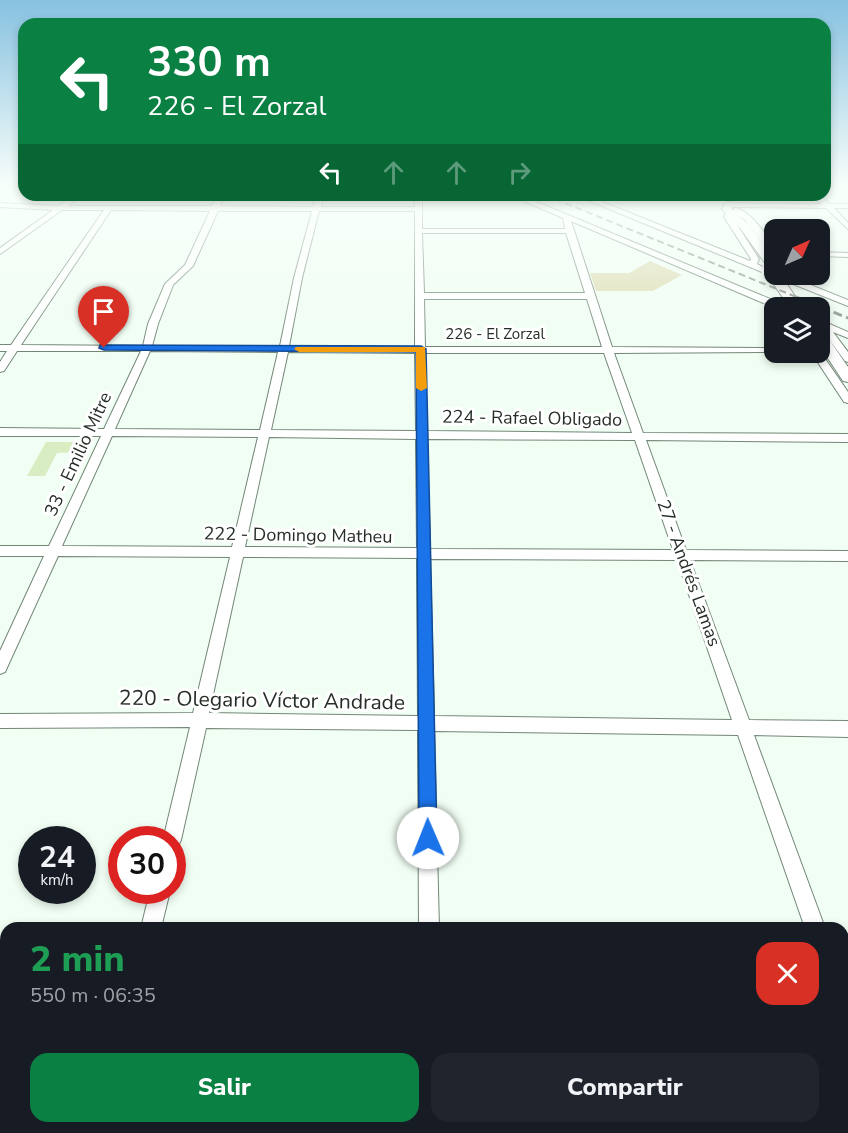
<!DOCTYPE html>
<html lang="es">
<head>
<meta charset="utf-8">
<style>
  :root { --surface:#171b24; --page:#20242c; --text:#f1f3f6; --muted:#9ea1a6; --accent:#0b8043 }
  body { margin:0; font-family:"Nunito Sans",sans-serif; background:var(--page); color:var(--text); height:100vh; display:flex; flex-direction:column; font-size:22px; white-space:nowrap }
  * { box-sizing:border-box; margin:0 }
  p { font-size:20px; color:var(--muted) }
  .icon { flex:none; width:33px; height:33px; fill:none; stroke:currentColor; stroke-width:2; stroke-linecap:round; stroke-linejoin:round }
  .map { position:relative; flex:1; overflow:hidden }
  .drawer { position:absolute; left:0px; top:922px; width:849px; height:212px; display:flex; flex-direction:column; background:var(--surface); border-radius:18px 18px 0 0; box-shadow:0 3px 9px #0003 }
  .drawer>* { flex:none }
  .top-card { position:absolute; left:18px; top:18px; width:813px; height:183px; border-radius:18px; box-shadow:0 3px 9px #0003; background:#0b8043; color:#fff; overflow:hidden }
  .needle { width:39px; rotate:45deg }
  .buttons { position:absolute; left:764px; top:219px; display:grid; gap:12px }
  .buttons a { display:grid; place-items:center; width:66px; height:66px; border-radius:12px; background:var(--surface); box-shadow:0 3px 9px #0003; font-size:30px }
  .speed { position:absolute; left:18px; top:826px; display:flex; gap:12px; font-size:30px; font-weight:700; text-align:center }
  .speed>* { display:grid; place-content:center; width:78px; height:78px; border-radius:50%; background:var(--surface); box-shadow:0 3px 9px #0003; line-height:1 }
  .speed small { font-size:15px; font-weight:400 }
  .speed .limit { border:9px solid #d22; background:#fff; color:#111 }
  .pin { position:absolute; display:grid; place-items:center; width:51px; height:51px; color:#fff; margin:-62px -26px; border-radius:50% 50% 50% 0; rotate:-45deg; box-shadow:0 0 6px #0007 }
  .pin .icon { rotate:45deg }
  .me { position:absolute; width:66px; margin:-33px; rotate:359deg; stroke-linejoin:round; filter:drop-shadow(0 0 4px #0008) }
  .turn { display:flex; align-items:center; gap:21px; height:126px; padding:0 30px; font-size:27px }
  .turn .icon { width:78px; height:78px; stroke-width:2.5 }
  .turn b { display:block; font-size:42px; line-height:51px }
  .lanes { display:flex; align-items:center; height:57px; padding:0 30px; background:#0003; justify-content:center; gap:30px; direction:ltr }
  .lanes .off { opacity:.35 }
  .round { display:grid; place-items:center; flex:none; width:63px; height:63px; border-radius:18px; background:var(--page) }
  .summary { display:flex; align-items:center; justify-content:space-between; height:102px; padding:0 30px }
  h1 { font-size:36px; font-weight:800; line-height:45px; color:#1e9e55 }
  .action { display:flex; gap:12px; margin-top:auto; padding:12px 30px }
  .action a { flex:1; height:69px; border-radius:18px; background:var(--accent); color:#fff; font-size:24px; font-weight:800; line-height:69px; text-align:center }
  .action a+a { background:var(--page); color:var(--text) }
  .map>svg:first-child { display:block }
</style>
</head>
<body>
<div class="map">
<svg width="848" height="1133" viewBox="0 0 848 1133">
  <rect width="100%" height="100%" fill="#f0fef3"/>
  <!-- green -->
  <polygon fill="#dddcb1" points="650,261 682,275 653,291 596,291 590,273 629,273"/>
  <!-- building -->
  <polygon fill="#d8eec2" points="46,442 93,442 87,452 57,453 45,476 27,476"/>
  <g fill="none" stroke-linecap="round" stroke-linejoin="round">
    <defs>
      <g id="street">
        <path d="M73 195H82L68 206H212L217 195H225L220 206 313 207 316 195H324L321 207H415L414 195H422V229H565L563 218 510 195H520L787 306 788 308H775L571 221 612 347 774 348V352H778L614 353 643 433 848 434V442L646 440 686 550 848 551V561L690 560 749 720 848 721V737L754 735 825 928H805L738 735 434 731 439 928H419L418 730 206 728 181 840 178 846 172 849V840H163L190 727 0 728V714L193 713 230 557 58 556 5 672 0 674V651L44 556H0V546H49L101 436H0V428L104 429 141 351H17L4 371 0 372V362L7 351H0V345H11L104 210H62L0 254V248L53 210 0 207V203L59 206ZM111 210 210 211 185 265 165 284 148 324 143 346 21 345ZM218 211H312L294 278 280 346H152L158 324 173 285 193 266ZM319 211H415V347L289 346 302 278ZM422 233H566L585 293H424ZM424 299H587L602 347H425ZM150 351 278 352 260 430 115 429ZM288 352 415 353 416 431 271 430ZM425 353H604L632 433 427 431ZM112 436 258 437 232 547 62 546ZM269 437 416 439 417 548 245 547ZM427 439 635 440 673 550 430 549ZM243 557 417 558 418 716 209 713ZM430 559 677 560 732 720 434 716Z"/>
        <polygon points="575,195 585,195 750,261 751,259 724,217 727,210 733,210 732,217 759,259 757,264 769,270 762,272"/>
        <polygon points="813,195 821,195 829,204 848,204 848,208 834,208 848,223 848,229 826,208 729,207 725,205 729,203 821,204"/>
        <path d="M734 208C749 208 774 242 774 255H771L745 220 734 212Z"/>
        <polygon points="819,252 848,253 848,257 819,256"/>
        <polygon points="786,275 848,300 848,306 783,280 782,278"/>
        <polygon points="819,322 825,322 848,332 848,338 833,332 848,352 848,362 845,361 819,326"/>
        <polygon points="819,350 848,392 848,403 844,402 811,352 819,352"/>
        <polygon points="150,891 170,891 161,928 141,928"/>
        <rect x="0" y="977" width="6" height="20"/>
        <polygon points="843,987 848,987 848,1032 843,1030"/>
        <polygon points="93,1128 117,1128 116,1133 92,1133"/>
        <rect x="421" y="1128" width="24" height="5"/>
      </g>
      <g id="secondary">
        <polygon points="729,202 733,203 732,209 748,224 774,259 774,274 780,274 803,308 790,308 768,276 765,263 740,228 722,209 725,203"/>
        <polygon points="819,331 824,332 848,367 848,382 843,381 819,345"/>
      </g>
    </defs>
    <!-- street casing -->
    <use href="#street" stroke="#738777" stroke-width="2"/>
    <!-- secondary casing -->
    <use href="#secondary" stroke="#738777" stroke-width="2"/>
    <!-- street -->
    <use href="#street" fill="#fff" fill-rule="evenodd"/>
    <!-- secondary -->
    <use href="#secondary" fill="#fff" fill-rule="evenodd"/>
    <!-- rail-far1 -->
    <polyline stroke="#869188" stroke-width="2" stroke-dasharray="7 4" stroke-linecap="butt" points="545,195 799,298"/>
    <!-- rail -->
    <polyline stroke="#869188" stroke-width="3" stroke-dasharray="9 4.5" stroke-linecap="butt" points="796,297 848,318"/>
    <defs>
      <polyline id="street-bridge" points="765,270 774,273"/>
    </defs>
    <!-- street-bridge casing -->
    <use href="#street-bridge" stroke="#738777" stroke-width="9" stroke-linecap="butt"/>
    <!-- street-bridge -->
    <use href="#street-bridge" stroke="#fff" stroke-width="8"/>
  </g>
  <!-- sky -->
  <linearGradient id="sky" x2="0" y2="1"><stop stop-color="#87c1e0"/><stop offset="0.54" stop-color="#f8fffa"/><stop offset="1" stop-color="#f8fffa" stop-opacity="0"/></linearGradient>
  <rect width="848" height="347" fill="url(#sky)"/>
  <!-- route -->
  <polygon fill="#1a73e8" stroke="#114b97" stroke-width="1.5" points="100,345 421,346 426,349 437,838 434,845 428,847 421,845 419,838 416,352 104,350 99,348"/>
  <!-- slow -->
  <polygon fill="#f59e0b" points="296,347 425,347 427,388 421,391 416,388 416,352 299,352 294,349"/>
  <g text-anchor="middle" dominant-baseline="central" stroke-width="6" stroke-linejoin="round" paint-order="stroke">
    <!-- far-street labels -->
    <g font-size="15" fill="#252e27" stroke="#fff">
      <text x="495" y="334">226 - El Zorzal</text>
    </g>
    <!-- street labels -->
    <g font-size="18" fill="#252e27" stroke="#fff">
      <text transform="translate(532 418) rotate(1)">224 - Rafael Obligado</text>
      <text transform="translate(78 454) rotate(-65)">33 - Emilio Mitre</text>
      <text transform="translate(298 535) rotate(1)">222 - Domingo Matheu</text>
      <text transform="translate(689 573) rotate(70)">27 - Andrés Lamas</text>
    </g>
    <!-- near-street labels -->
    <g font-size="21" fill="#252e27" stroke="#fff">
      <text transform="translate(262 700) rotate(1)">220 - Olegario Víctor Andrade</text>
    </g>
  </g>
</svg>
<div class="buttons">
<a><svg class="needle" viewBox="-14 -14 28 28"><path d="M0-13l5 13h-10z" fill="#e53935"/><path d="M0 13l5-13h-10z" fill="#9ea1a6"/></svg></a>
<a><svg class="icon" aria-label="layers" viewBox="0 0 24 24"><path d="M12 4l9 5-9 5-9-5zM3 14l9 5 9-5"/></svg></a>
</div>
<div class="speed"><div>24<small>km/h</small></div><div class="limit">30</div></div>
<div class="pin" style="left:104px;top:348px;background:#d93025"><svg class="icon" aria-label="arrive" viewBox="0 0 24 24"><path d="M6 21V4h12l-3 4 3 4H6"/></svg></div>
<svg class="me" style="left:428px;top:838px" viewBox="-20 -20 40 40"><circle r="19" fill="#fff"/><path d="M0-13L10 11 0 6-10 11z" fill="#1a73e8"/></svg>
<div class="top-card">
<div class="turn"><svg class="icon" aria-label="left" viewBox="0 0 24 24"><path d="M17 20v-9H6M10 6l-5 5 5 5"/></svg><div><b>330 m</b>226 - El Zorzal</div></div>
<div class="lanes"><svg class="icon" aria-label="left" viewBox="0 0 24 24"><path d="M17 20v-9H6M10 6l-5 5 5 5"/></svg><svg class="icon off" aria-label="ahead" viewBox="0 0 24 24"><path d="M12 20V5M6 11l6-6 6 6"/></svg><svg class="icon off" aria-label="ahead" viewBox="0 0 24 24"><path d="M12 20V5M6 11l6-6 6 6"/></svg><svg class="icon off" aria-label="right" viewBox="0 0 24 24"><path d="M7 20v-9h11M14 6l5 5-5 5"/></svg></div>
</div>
<section class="drawer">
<div class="summary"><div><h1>2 min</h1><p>550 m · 06:35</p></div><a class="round" style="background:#d93025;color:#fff"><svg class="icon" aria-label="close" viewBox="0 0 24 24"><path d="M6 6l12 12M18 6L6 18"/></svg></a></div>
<div class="action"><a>Salir</a><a>Compartir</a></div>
</section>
</div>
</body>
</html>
